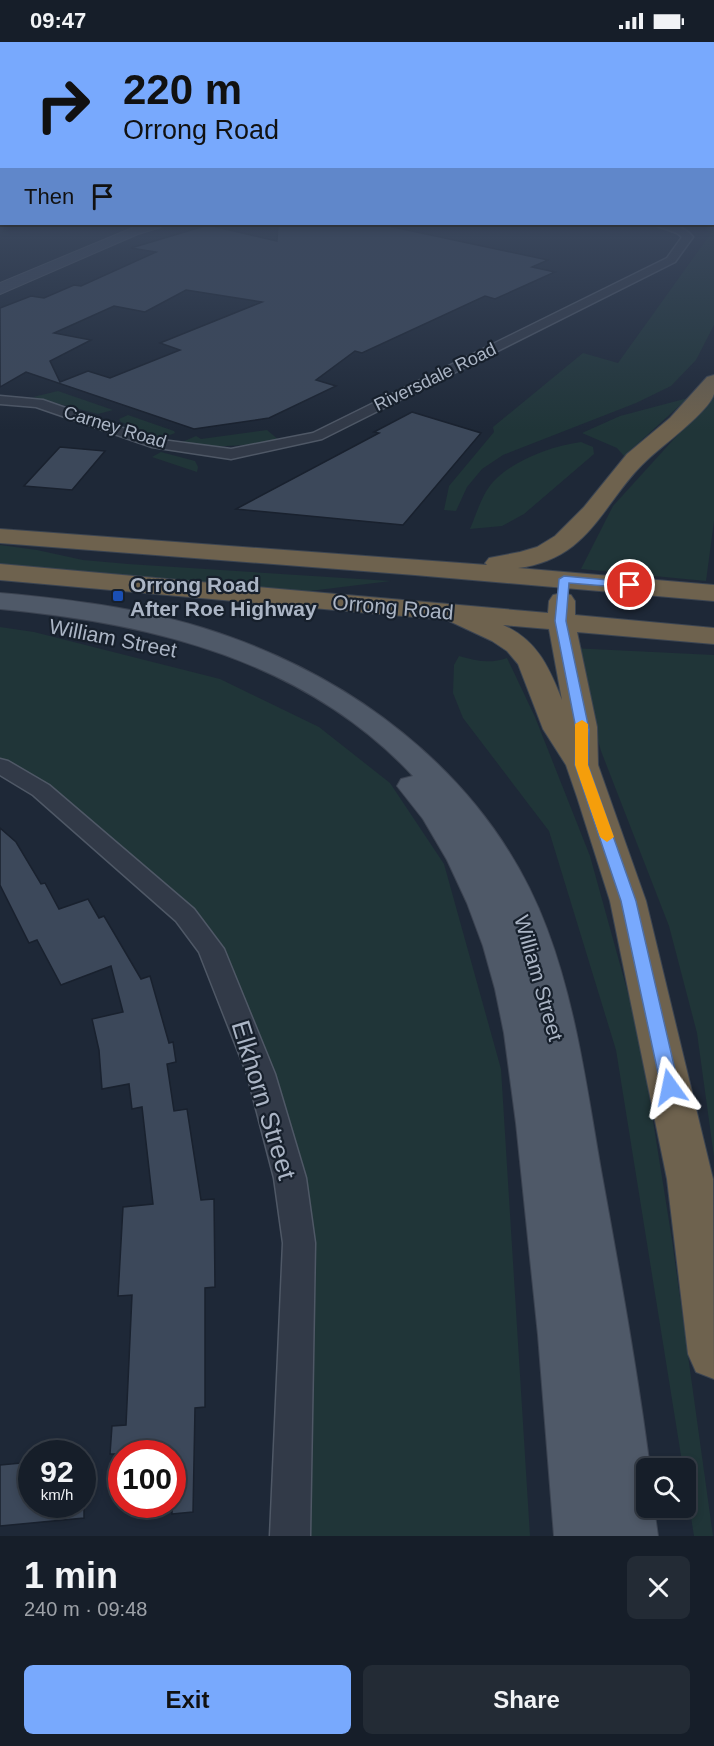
<!DOCTYPE html>
<html lang="en">
<head>
<meta charset="utf-8">
<style>
  :root { --surface:#161e29; --page:#232b35; --text:#f1f3f6; --muted:#9ea2a8; --line:#353c46; --accent:#78a9fd }
  body { margin:0; font-family:Arial,sans-serif; background:var(--page); color:var(--text); height:100vh; display:flex; flex-direction:column; font-size:22px; white-space:nowrap }
  * { box-sizing:border-box; margin:0 }
  p { font-size:20px; color:var(--muted) }
  .icon { flex:none; width:33px; height:33px; fill:none; stroke:currentColor; stroke-width:2; stroke-linecap:round; stroke-linejoin:round }
  .map { position:relative; height:1494px; overflow:hidden }
  .drawer { display:flex; flex-direction:column; background:var(--surface); flex:1 }
  .drawer>* { flex:none }
  .top-card { position:absolute; left:0px; top:0px; width:714px; height:183px; box-shadow:0 3px 9px #0003,0 0 0 2px var(--line); background:#78a9fd; color:#111; overflow:hidden }
  .tools { position:absolute; left:636px; top:1416px; display:grid; gap:12px }
  .tools a { display:grid; place-items:center; width:60px; height:60px; border-radius:9px; background:var(--surface); box-shadow:0 3px 9px #0003,0 0 0 2px var(--line); font-size:30px }
  .speed { position:absolute; left:18px; top:1398px; display:flex; gap:12px; font-size:30px; font-weight:700; text-align:center }
  .speed>* { display:grid; place-content:center; width:78px; height:78px; border-radius:50%; background:var(--surface); box-shadow:0 3px 9px #0003,0 0 0 2px var(--line); line-height:1 }
  .speed small { font-size:15px; font-weight:400 }
  .speed .limit { border:9px solid #d22; background:#fff; color:#111 }
  .pin { position:absolute; display:grid; place-items:center; width:51px; height:51px; color:#fff; margin:-26px; border:3px solid #fff; border-radius:50%; box-shadow:0 2px 6px #0007 }
  .me { position:absolute; width:66px; margin:-33px; rotate:348deg; stroke-linejoin:round; filter:drop-shadow(0 0 4px #0008) }
  .turn { display:flex; align-items:center; gap:21px; height:126px; padding:0 24px; font-size:27px }
  .turn .icon { width:78px; height:78px; stroke-width:2.5 }
  .turn b { display:block; font-size:42px; line-height:51px }
  .then { display:flex; align-items:center; height:57px; padding:0 24px; background:#0003; gap:12px; font-size:22px }
  .round { display:grid; place-items:center; flex:none; width:63px; height:63px; border-radius:9px; background:var(--page) }
  .overview { display:flex; align-items:center; justify-content:space-between; height:102px; padding:0 24px }
  h1 { font-size:36px; font-weight:700; line-height:45px }
  .cta { display:flex; gap:12px; margin-top:auto; padding:12px 24px }
  .cta a { flex:1; height:69px; border-radius:9px; background:var(--accent); color:#111; font-size:24px; font-weight:700; line-height:69px; text-align:center }
  .cta a+a { background:var(--page); color:var(--text) }
  .status { display:flex; justify-content:space-between; align-items:center; height:42px; padding:0 30px; background:var(--surface); direction:ltr }
  .status svg { height:16px; fill:currentColor }
  .map>svg:first-child { display:block }
</style>
</head>
<body>
<div class="status"><b>09:47</b><svg viewBox="0 0 49 12"><path d="M0 12V9h3v3zM5 12V6h3v6zM10 12V3h3v9zM15 12V0h3v12zM26 1h20v11H26zM47 4h2v5h-2z"/></svg></div>
<div class="map">
<svg width="714" height="1494" viewBox="0 0 714 1494">
  <rect width="100%" height="100%" fill="#1e2837"/>
  <!-- green -->
  <g fill="#203538">
    <polygon points="714,187 714,283 696,318 671,344 636,361 503,413 482,427 467,445 456,469 444,468 449,444 494,390 493,385 583,311 618,321"/>
    <polygon points="58,349 113,368 98,372 33,355"/>
    <polygon points="714,353 714,479 706,539 581,527 613,464"/>
    <polygon points="688,356 624,414 617,406 582,391 620,374"/>
    <polygon points="128,373 174,389 175,391 162,396 121,380 119,377"/>
    <path d="M267 388 280 399C246 403 214 407 180 401L196 394 201 397Z"/>
    <path d="M581 400 593 405 594 412 524 472 502 484 470 487C476 473 482 452 493 440 513 418 552 404 581 400Z"/>
    <polygon points="161,410 195,419 198,425 197,430 152,415"/>
    <polygon points="0,503 37,508 83,518 128,522 391,539 310,549 257,549 0,525"/>
    <polygon points="0,585 34,590 220,637 319,685 390,741 444,822 501,1027 530,1494 290,1494 299,1201 211,907 0,724"/>
    <polygon points="571,606 714,613 714,1115 697,991 669,884 601,709"/>
    <path d="M459 614C476 619 490 622 507 616L535 675 590 814 639 991 672 1198 713 1494H694L686 1444V1426H683L616 1008 549 789 463 676 453 651 454 623Z"/>
  </g>
  <!-- building -->
  <g fill="#3c485a" stroke="#19212e" stroke-width="1.5" fill-rule="evenodd">
    <path d="M278 182H379L548 218 532 225 555 230 495 257 485 254 362 311 355 309 316 338 336 344 269 376 194 387 26 330 0 345V266L31 254 44 256 74 243 81 244 156 210 131 206 208 183 277 199ZM186 248 262 260 160 301 180 308 110 336 88 329 60 340 50 319 91 298 54 291 114 264 145 270Z"/>
    <polygon points="412,370 481,391 403,483 236,467 379,391 374,390"/>
    <polygon points="60,405 105,409 72,448 24,444"/>
    <polygon points="0,786 16,800 41,842 45,841 59,867 88,857 99,876 104,874 141,937 150,934 169,1001 173,1000 176,1020 167,1022 174,1069 187,1067 201,1158 214,1157 215,1245 205,1246 205,1365 195,1366 193,1470 172,1472 172,1412 110,1412 112,1384 126,1383 132,1253 118,1254 123,1165 153,1162 142,1065 132,1067 129,1042 102,1047 99,1008 92,977 123,970 111,924 61,943 37,898 29,901 0,843"/>
    <polygon points="32,1420 32,1462 84,1462 84,1476 0,1484 0,1423"/>
  </g>
  <g fill="none" stroke-linecap="round" stroke-linejoin="round">
    <defs>
      <g id="street">
        <path d="M652 182C667 180 683 183 693 195L675 220 322 397 231 417 152 405 36 365 0 362V354L43 358 154 397 231 407 313 391 667 216 682 195 677 191Z"/>
        <polygon points="0,717 8,719 49,743 194,867 224,907 275,1032 306,1136 315,1201 310,1494 270,1494 283,1201 274,1136 247,1032 199,910 176,879 33,753 0,733"/>
      </g>
      <polygon id="secondary" points="142,182 163,182 161,185 138,192 0,252 0,241"/>
      <path id="primary" d="M0 551C77 558 157 568 230 595 370 645 494 745 547 887 576 964 587 1047 601 1128 619 1227 637 1326 650 1426H646V1466H654L658 1494H554L538 1293 516 1081 504 991 495 947 483 904 467 861 447 818 423 777 397 744 401 737 413 734C305 618 151 581 0 567Z"/>
      <g id="highway">
        <path d="M714 333C714 338 714 346 714 352 709 370 660 405 645 420 618 445 602 481 573 504 558 516 537 524 518 526L714 543V559L415 533 0 501V487L487 523 485 521 489 516 520 510 537 505 555 494 584 465 627 412 670 376 707 335Z"/>
        <path d="M0 522 548 571 549 559 553 553 562 551 571 553 575 559V573L714 586V602L577 590 597 685 598 723 646 859 713 1137 714 1337 696 1330 688 1312 667 1137 610 859 577 755 566 723 543 687 518 622 507 609 492 599 447 578 0 538ZM503 583 549 587 562 658C549 625 537 598 503 583Z"/>
      </g>
    </defs>
    <!-- street casing -->
    <use href="#street" stroke="#4f5866" stroke-width="3"/>
    <!-- secondary casing -->
    <use href="#secondary" stroke="#4f5866" stroke-width="2"/>
    <!-- primary casing -->
    <use href="#primary" stroke="#3b4351" stroke-width="2"/>
    <!-- highway casing -->
    <use href="#highway" stroke="#3c4552" stroke-width="2"/>
    <!-- street -->
    <use href="#street" fill="#323a48" fill-rule="evenodd"/>
    <!-- secondary -->
    <use href="#secondary" fill="#3f495b" fill-rule="evenodd"/>
    <!-- primary -->
    <use href="#primary" fill="#4f5968" fill-rule="evenodd"/>
    <!-- highway -->
    <use href="#highway" fill="#6e624e" fill-rule="evenodd"/>
  </g>
  <!-- sky -->
  <linearGradient id="sky" x2="0" y2="1"><stop stop-color="#10161e"/><stop offset="0.46" stop-color="#3b485e"/><stop offset="1" stop-color="#3b485e" stop-opacity="0"/></linearGradient>
  <rect width="714" height="388" fill="url(#sky)"/>
  <!-- route -->
  <polygon fill="#78a9fd" stroke="#4e6ea4" stroke-width="1.5" points="564,534 630,540 636,543 630,546 569,541 566,579 589,687 588,723 636,859 679,1045 676,1050 670,1052 664,1050 661,1045 621,859 575,723 576,687 555,579 559,537"/>
  <!-- slow -->
  <polygon fill="#f59e0b" points="582,678 588,682 588,723 614,795 607,800 600,795 575,723 575,682"/>
  <!-- markers -->
  <rect fill="#1a4fb4" stroke="#17202c" stroke-width="2" x="112" y="548" width="12" height="12" rx="3"/>
  <g text-anchor="middle" dominant-baseline="central" stroke-width="4.5" stroke-linejoin="round" paint-order="stroke">
    <!-- far-street labels -->
    <g font-size="18" fill="#abb5c5" stroke="#17202c">
      <text transform="translate(435 335) rotate(-26)">Riversdale Road</text>
      <text transform="translate(115 385) rotate(17)">Carney Road</text>
    </g>
    <!-- poi labels -->
    <g font-size="21" font-weight="bold" fill="#abb5c5" stroke="#17202c" text-anchor="start">
      <text x="130" y="542">Orrong Road<tspan x="130" dy="24">After Roe Highway</tspan></text>
    </g>
    <!-- street labels -->
    <g font-size="21" fill="#abb5c5" stroke="#17202c">
      <text transform="translate(393 565) rotate(5)">Orrong Road</text>
      <text transform="translate(113 596) rotate(11)">William Street</text>
      <text transform="translate(539 936) rotate(74)">William Street</text>
    </g>
    <!-- near-street labels -->
    <g font-size="26" fill="#abb5c5" stroke="#17202c">
      <text transform="translate(264 1058) rotate(73)">Elkhorn Street</text>
    </g>
  </g>
</svg>
<div class="tools">
<a><svg class="icon" aria-label="search" viewBox="0 0 24 24"><circle cx="10" cy="10" r="6"/><path d="M15 15l6 6"/></svg></a>
</div>
<div class="speed"><div>92<small>km/h</small></div><div class="limit">100</div></div>
<div class="pin" style="left:630px;top:543px;background:#d93025"><svg class="icon" aria-label="arrive" viewBox="0 0 24 24"><path d="M6 21V4h12l-3 4 3 4H6"/></svg></div>
<svg class="me" style="left:670px;top:1045px" viewBox="-20 -20 40 40"><path d="M0-17L14 15 0 8-14 15z" fill="#78a9fd" stroke="#fff" stroke-width="4"/></svg>
<div class="top-card">
<div class="turn"><svg class="icon" aria-label="right" viewBox="0 0 24 24"><path d="M7 20v-9h11M14 6l5 5-5 5"/></svg><div><b>220 m</b>Orrong Road</div></div>
<div class="then">Then<svg class="icon" aria-label="arrive" viewBox="0 0 24 24"><path d="M6 21V4h12l-3 4 3 4H6"/></svg></div>
</div>
</div>
<section class="drawer">
<div class="overview"><div><h1>1 min</h1><p>240 m · 09:48</p></div><a class="round"><svg class="icon" aria-label="close" viewBox="0 0 24 24"><path d="M6 6l12 12M18 6L6 18"/></svg></a></div>
<div class="cta"><a>Exit</a><a>Share</a></div>
</section>
</body>
</html>
